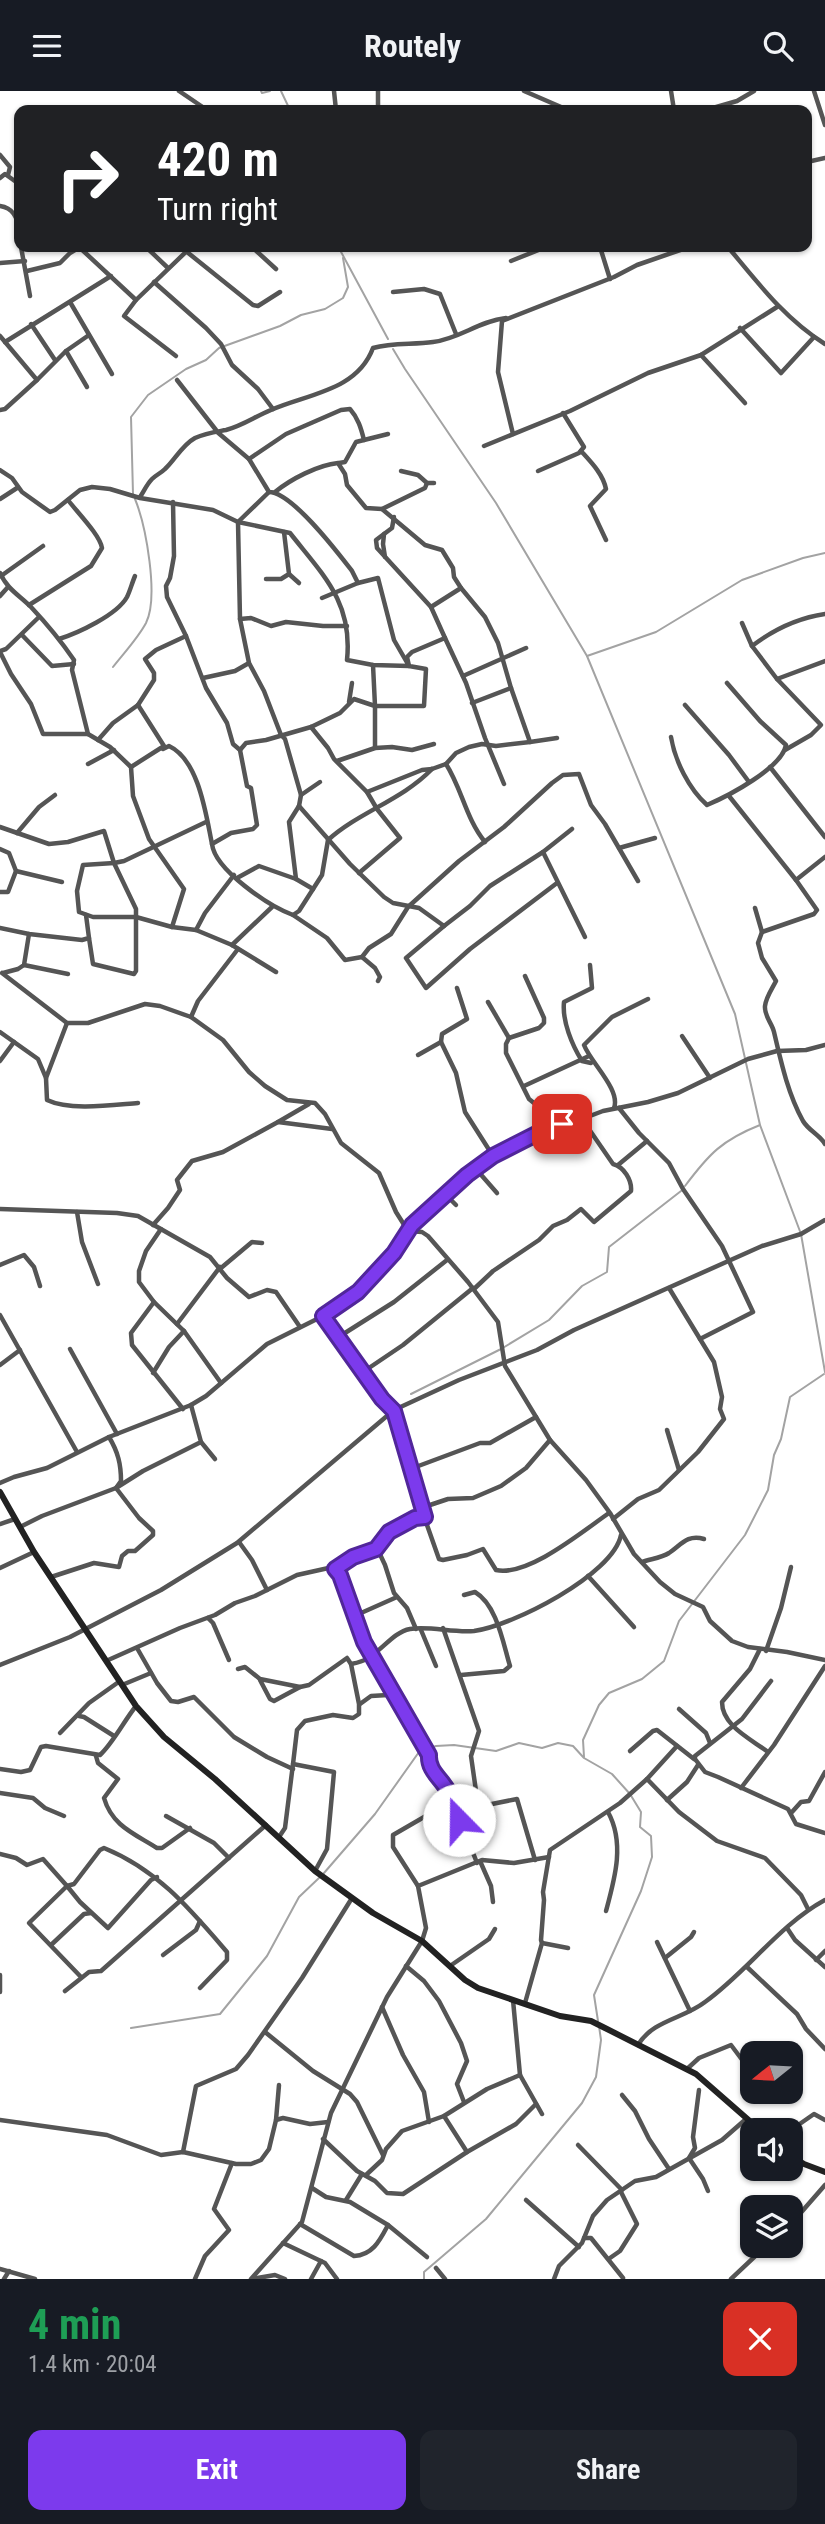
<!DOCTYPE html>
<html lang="en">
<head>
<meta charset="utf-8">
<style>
  :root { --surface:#171b24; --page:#20242c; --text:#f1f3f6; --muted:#9ea1a6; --accent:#7c3aed }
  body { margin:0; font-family:"Roboto Condensed",sans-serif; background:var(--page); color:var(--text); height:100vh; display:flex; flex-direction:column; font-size:26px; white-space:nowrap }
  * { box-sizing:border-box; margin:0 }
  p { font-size:23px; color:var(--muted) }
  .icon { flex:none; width:38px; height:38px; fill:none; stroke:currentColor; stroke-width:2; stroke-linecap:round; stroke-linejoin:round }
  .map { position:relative; height:2188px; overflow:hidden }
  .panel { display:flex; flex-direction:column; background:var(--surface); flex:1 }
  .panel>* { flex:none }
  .top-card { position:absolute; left:14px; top:14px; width:798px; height:147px; border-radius:14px; box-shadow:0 2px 5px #0004; background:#202124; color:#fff; overflow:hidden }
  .needle { width:46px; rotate:252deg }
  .buttons { position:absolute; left:740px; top:1950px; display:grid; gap:14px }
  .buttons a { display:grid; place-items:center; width:63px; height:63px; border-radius:14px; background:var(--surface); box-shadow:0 2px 5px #0004; font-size:35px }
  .pin { position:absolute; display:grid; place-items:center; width:60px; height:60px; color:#fff; margin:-30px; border-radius:14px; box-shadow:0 4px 10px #0006 }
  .me { position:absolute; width:77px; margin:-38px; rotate:338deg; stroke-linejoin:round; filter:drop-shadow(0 0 5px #0008) }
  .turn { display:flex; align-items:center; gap:24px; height:147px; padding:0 28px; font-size:32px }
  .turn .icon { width:91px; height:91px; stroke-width:2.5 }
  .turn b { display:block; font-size:49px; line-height:60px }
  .round { display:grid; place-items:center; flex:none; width:74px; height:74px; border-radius:14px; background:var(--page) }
  .overview { display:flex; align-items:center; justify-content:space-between; height:119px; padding:0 28px }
  h1 { font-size:42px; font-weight:700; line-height:52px; color:#1e9e55 }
  .cta { display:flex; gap:14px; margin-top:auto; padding:14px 28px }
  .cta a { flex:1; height:80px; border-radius:14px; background:var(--accent); color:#fff; font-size:28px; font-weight:700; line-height:80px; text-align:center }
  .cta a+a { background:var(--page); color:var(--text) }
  header { display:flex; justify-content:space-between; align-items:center; height:91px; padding:0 28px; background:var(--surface); font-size:32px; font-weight:700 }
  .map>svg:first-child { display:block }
</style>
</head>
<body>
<header><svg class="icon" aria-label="menu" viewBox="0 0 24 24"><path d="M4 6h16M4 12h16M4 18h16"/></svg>Routely<svg class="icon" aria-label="search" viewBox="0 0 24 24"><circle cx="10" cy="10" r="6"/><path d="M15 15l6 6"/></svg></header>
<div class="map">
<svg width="825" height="2188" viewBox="0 0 825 2188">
  <rect width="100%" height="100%" fill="#fff"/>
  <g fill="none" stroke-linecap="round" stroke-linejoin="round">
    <!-- stream -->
    <g stroke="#a3a3a3" stroke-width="2">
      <polyline points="261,0 262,2 270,0"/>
      <polyline points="281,0 290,19"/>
      <polyline points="340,159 388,248"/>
      <polyline points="393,258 405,278 496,412 587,565 735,923 760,1034 801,1143 825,1281"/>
      <polyline points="133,403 131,326 148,304 186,278 206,269 219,257 280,235 301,224 325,218 343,207 348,196 343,167"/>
      <polyline points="587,565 656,541 742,489 803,467 825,462"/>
      <path d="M113 576C124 562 138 547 146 532 159 506 146 435 135 408"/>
      <path d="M685 1095C709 1063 722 1049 760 1034"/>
      <polyline points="411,1303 501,1258 549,1229 582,1195 607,1181 609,1156 681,1100"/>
      <polyline points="584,1666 583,1649 599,1614 609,1602 642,1588 664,1570 679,1530 745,1444 768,1399 774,1364 781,1348 790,1306 824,1283"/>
      <polyline points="324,1782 375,1723 419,1661 436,1655 454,1654 496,1660 519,1652 542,1657 558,1652 573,1655 584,1667 612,1683 630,1703 641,1721 640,1736 651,1745 652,1766 641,1800 594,1904 598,1930"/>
      <polyline points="131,1937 220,1923 267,1865 299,1806 320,1786"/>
      <polyline points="424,2188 424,2181 486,2128 582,2012 596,1986 601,1949 599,1935"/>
    </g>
    <!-- street -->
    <g stroke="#555" stroke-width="4.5">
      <polyline points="179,0 207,19"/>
      <polyline points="334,0 336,19"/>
      <polyline points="524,0 568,19"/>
      <polyline points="671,0 674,19"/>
      <polyline points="814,0 825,34"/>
      <polyline points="378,19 378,0"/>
      <polyline points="706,19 737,10 754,0"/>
      <polyline points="0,64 10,76 8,84"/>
      <polyline points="807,71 825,67"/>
      <polyline points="0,87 5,83 19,93"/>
      <path d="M0 115C13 117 17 126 19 138"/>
      <polyline points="21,156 30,205"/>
      <polyline points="79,156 136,209 191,156"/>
      <polyline points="146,156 168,177"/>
      <polyline points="252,156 276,178"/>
      <polyline points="600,156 610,188"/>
      <path d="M728 156C758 192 785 228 825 253"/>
      <polyline points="187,161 253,214 258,215 280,201"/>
      <polyline points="511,170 546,156"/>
      <polyline points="0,172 25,170"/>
      <polyline points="27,180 60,172 70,162 80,156"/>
      <polyline points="154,191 206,237 221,253 232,274 258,298 273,318"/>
      <polyline points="393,201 424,198 440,203 456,243"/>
      <polyline points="136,209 124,225 176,265"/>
      <polyline points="70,211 112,283"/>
      <polyline points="31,233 55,269"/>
      <polyline points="740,237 781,282 814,246"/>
      <polyline points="0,245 37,289 5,318 0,319"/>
      <polyline points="5,251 111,185"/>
      <polyline points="66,260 87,296"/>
      <polyline points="701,264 745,312"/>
      <polyline points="37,289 66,260 89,244"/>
      <polyline points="177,289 216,339"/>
      <path d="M216 340 249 368 269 401C292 401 338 462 352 480L358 492 322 507"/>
      <polyline points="513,343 498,281 502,230 614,186 637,174 689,156"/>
      <polyline points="484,355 570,320 648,282 701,264 777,216"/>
      <path d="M581 360C591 371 603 383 606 398L590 415 606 449"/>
      <path d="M249 368 286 343 341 319 350 318C358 327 361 337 364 349"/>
      <polyline points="339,372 345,371 356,351 388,343"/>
      <path d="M0 379 12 387 22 401 50 421 55 419 80 399 92 396 110 398 140 407 213 419 238 431 290 442C323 484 353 511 347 569L373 574 409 575 394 549 378 487 358 492"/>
      <polyline points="401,380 418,384 427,392 434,392"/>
      <polyline points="538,380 579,362 584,356 563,322"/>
      <polyline points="269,401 238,431 240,528 249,572 264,600 281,644 285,648 301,704 299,715 289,731 296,788"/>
      <path d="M275 401C291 388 318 374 338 372L345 383 347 394 366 417 382 418 425 454 442 459 453 477 454 486 461 497 485 526 498 552 511 597 530 651 557 647"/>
      <path d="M140 406C144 400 147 393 152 388 156 384 161 382 165 378 175 369 182 354 195 347 206 342 215 341 226 339 242 335 256 325 271 319 307 303 357 300 373 257 393 251 413 254 433 251 459 248 479 230 506 227"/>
      <polyline points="0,408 17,397"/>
      <path d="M173 411 174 465 170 487 166 495 167 506 186 545 206 597 227 632 233 653 240 659 247 695 251 697 257 734 253 738 231 742 212 753C215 779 269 815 293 824L299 820 322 784 328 749C359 721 402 709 432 678"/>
      <polyline points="382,418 425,397 427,392"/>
      <polyline points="384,443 376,449 377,457 431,516 445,547"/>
      <polyline points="385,466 383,453 384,443 392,437 394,426"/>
      <path d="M0 482C7 498 19 504 31 516 46 532 61 550 74 569L72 579 88 643 110 656 131 676 133 705 149 748 184 798 172 836"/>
      <polyline points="289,483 299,492"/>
      <polyline points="1,485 43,455"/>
      <polyline points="266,488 281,488 289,483 284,441"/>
      <polyline points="0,505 8,496"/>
      <path d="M29 514 91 475 102 457C100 444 77 421 68 409"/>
      <polyline points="431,516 461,497"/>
      <polyline points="240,528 251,527 271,535 286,531 323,535 347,535"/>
      <polyline points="742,532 752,555 777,588 825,570"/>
      <polyline points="22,544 52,575 74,573"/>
      <path d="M59 548C78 542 117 524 127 506 130 500 132 492 135 485"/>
      <path d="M752 555C773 539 798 527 825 523"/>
      <polyline points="0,560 6,558 39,526"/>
      <polyline points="0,561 11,583 31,613 43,643 88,643"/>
      <polyline points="373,574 375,615 424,615 426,578 409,575 407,566 412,561 445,547 466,592 485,647 504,693"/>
      <polyline points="463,585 526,557"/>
      <polyline points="203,587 235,580 249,572"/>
      <polyline points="777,588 821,634 811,644 785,659"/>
      <polyline points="349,611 352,592"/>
      <polyline points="472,612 511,597"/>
      <polyline points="685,614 729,664 749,691"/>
      <polyline points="311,636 328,657 334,668 367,701 377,718 400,747 359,782"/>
      <path d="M671 646C675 670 689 698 707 714 728 705 782 677 786 654L760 630 727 592"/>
      <polyline points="98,649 113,632 138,614 154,589 154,582 145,568 156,559 186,545"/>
      <path d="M163 658 169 655C199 669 206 724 212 753"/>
      <polyline points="240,659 246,652 266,649 311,636 340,622 354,608 375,615 375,657"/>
      <polyline points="337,670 375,657 392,656 412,659 434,653"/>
      <polyline points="88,673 114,659"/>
      <path d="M446 673C462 698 466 728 485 751"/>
      <polyline points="131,676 164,655 138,614"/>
      <polyline points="770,676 825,746"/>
      <polyline points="367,701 422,679 432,678 446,673 456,662 469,656 482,653 496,655 530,651"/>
      <polyline points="301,704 320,691"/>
      <polyline points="729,705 796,789 817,819 814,823 762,841"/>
      <polyline points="299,715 350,773 384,806 393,812 419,817 444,835 470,815 490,795 543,761 572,738"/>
      <polyline points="0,736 49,753 68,751 104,740 114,772 83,774 77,800 79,821 93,826 136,826 172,836 196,839 232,854 276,881"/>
      <polyline points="17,742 39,716 55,704"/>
      <polyline points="619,757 655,747"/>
      <polyline points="0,758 9,762 16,780 8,801 0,801"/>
      <polyline points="543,761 585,846"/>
      <polyline points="16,780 62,791"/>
      <polyline points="237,787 259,775 296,788 313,798"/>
      <polyline points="796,789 825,766"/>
      <path d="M755 817 762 841 758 852 762 867 776 890C772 898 766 906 765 915 764 925 772 932 774 941 781 971 788 1003 803 1030 809 1040 819 1043 825 1053"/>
      <polyline points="293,824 327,847 345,869 362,866"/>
      <polyline points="444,835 406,867 426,897 470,858 557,792"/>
      <polyline points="0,837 29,843 82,849 89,847 86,824"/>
      <polyline points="196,839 205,822 234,784"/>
      <polyline points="89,847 93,873 134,883 136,880 136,818 114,772 124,770 206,731"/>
      <polyline points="232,854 272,816"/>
      <polyline points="24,874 68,883"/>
      <path d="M590 874 592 897 564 911C562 930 572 954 582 970L591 972"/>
      <polyline points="2,882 67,932 88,932 145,913 160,915 191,926 223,949 249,981 265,995 287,1009 315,1012 325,1023 341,1052 379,1082 396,1121 408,1140 422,1141 428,1145 468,1191 498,1231 505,1275 550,1349 586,1389 610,1422 634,1463 660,1491 675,1503 703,1516 710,1530 732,1550 748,1556 787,1561 825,1569"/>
      <polyline points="3,882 18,878 24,874 29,843"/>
      <polyline points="525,885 544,927 544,932 539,937 509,947 506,953 506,962 529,1008 540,1017 546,1038"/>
      <polyline points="378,890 380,886 375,877 362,866 369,857 391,843 408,816 459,770 504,736 552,692 563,684 579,683 591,714 605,733 638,790"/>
      <polyline points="488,911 509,947"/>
      <polyline points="191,926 198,910 238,858"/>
      <polyline points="0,941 38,968 46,987 67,932"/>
      <polyline points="682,945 710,987"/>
      <polyline points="441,951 442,943 467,928 457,897"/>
      <polyline points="418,964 441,951 456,982 465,1021 493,1065"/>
      <polyline points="0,970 14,951"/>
      <path d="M46 987 47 1009C70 1020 112 1014 138 1012"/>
      <polyline points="524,995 589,965"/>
      <polyline points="309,1013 278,1031 332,1038"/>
      <path d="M614 1017C621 999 591 972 584 954L612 926 648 908"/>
      <polyline points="619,1017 639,1042 669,1072 683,1098 722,1155 753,1221 700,1248"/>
      <polyline points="618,1074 647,1050"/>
      <polyline points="476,1078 497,1102"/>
      <polyline points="446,1104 456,1114"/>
      <polyline points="0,1118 117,1122 138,1125 210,1166 227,1187 249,1206 267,1199 276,1201 300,1236"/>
      <polyline points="77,1121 82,1151 98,1193"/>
      <polyline points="153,1134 168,1117 180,1099 177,1089 192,1070 223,1061 278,1031"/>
      <polyline points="161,1138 146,1160 139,1180 139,1191 154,1211 184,1240 221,1292"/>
      <polyline points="0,1174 24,1164 34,1176 40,1195"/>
      <polyline points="221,1177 252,1151 262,1152"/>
      <path d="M474 1198 493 1180 539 1149 553 1135 567 1129 581 1118 594 1131 631 1100C632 1089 624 1076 613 1073L582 1028"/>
      <polyline points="154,1211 131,1242 132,1254 183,1318"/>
      <polyline points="0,1224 77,1361"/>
      <path d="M323 1225 382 1308 394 1319 417 1391 421 1417 439 1468 443 1469 467 1464 483 1458 496 1479C528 1486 583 1440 609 1422"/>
      <polyline points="177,1233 220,1176"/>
      <polyline points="337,1247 394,1211 447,1169"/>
      <polyline points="70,1258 117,1343"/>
      <polyline points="0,1274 20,1259"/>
      <polyline points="363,1281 403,1254 473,1197"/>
      <polyline points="153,1282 169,1256 184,1240"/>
      <polyline points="667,1339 679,1379"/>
      <polyline points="201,1351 215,1368"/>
      <polyline points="413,1377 480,1352 490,1352 536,1326"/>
      <polyline points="0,1392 14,1386 47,1377 109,1346 191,1314 206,1305 267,1253 323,1225 358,1201 394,1162 412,1134 467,1084 493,1065 527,1047 546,1038 582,1028 603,1020 648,1011 678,1002 748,968 777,960 806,959 825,954"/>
      <polyline points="421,1417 448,1408 473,1407 501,1395 526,1377 550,1349"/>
      <polyline points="613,1428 638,1408 659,1399 698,1361 724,1328 720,1318 722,1306 714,1271 669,1197"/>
      <polyline points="0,1433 15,1428"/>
      <polyline points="20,1436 42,1425 116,1397 143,1380 201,1351 191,1314"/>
      <polyline points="239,1451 252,1469 267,1499"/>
      <polyline points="377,1457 385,1474 394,1502 407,1517 416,1538"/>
      <path d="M642 1471C650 1468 661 1467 669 1462 681 1454 687 1443 704 1448"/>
      <polyline points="0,1477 34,1461"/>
      <polyline points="335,1478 353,1466 376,1458 389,1441 415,1427 425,1426"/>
      <polyline points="588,1485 634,1536"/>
      <path d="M51 1486 94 1472 119 1476 122 1465 128 1460H135L153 1444V1440L139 1427 116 1397 121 1390C121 1373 118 1361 109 1346"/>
      <polyline points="354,1521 361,1522 397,1506"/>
      <polyline points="208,1527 213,1532 229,1569"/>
      <polyline points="443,1537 479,1640 471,1665 478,1714"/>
      <polyline points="421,1539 436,1575"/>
      <polyline points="137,1557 157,1592 171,1610 178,1611 194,1606 234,1646 267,1666 293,1678"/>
      <path d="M760 1558 750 1578 722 1611C722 1635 751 1648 768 1661"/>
      <polyline points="766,1560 781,1517 791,1476"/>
      <polyline points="106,1570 180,1537 215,1524 235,1512 255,1505 297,1484 333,1476 340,1484 364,1551 429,1664 428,1673 450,1703 477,1772"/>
      <polyline points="0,1574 70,1546 161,1499 237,1452 394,1319 459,1289 537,1259 574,1239 762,1155 801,1143 825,1129"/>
      <path d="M238 1578 245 1576 260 1588 300 1596 309 1594 347 1567 351 1573C356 1572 362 1571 366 1568 381 1561 393 1541 410 1538 431 1535 453 1542 474 1540 512 1535 613 1484 621 1444"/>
      <path d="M461 1584 504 1580 510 1575C503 1552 497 1514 475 1501L464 1504"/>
      <polyline points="260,1589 270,1608 274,1610 300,1596"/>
      <polyline points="771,1590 742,1628 695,1665 695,1668 705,1681 718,1686 788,1718 796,1733 825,1742"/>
      <polyline points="122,1594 151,1582"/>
      <polyline points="360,1613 371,1605 388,1604 392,1599"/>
      <polyline points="679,1618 706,1642 710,1652"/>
      <polyline points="79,1625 84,1626 114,1645"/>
      <polyline points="60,1642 89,1612 120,1590"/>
      <polyline points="630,1660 653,1640 657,1639 694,1668"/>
      <path d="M96 1665 98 1672 118 1688 104 1707C112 1735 135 1743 157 1757H162L190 1737"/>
      <polyline points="293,1673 297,1639 305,1630 333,1624 353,1627 359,1623 359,1613 351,1573"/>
      <path d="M0 1678 21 1681 30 1679 41 1656 46 1655 100 1664C113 1652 124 1630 136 1615"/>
      <polyline points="647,1688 677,1655"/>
      <polyline points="741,1697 774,1654 825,1575"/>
      <polyline points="0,1702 33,1707 45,1717 64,1725"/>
      <polyline points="667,1709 687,1691 698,1674"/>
      <polyline points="457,1720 517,1708 535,1769"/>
      <polyline points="792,1721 801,1711 809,1710 825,1681"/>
      <polyline points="166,1725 214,1752 229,1767"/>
      <polyline points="279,1746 285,1737 293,1673 334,1681 327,1758 315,1780"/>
      <path d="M0 1763 16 1767 27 1774 43 1768 67 1795 74 1793 100 1759 104 1757C158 1779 190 1818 227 1861V1869L200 1897"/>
      <polyline points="480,1770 491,1795 493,1811"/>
      <polyline points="418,1795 393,1756 393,1744 431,1722 455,1716"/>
      <path d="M606 1820C615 1787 625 1752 608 1721"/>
      <polyline points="787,1837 795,1849 825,1876"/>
      <polyline points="657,1851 690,1920"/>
      <polyline points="51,1854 84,1823 91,1822"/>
      <polyline points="568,1857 542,1852 541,1849 544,1809 543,1801 550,1759 620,1712 647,1688 679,1721 717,1750 765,1767 801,1804 808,1818"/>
      <polyline points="163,1864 196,1839 200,1830"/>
      <polyline points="665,1867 691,1846 694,1841"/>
      <polyline points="816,1869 825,1860"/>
      <polyline points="406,1875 424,1890 439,1910 461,1952 467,1970 457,1993 464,2011"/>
      <polyline points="450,1875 489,1848 495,1838"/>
      <polyline points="747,1876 797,1923 806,1938 825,1958"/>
      <polyline points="0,1884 0,1901"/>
      <polyline points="81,1886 29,1832 67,1795 80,1811 108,1837 151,1789 157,1786"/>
      <polyline points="65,1900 89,1881 101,1880 266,1734"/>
      <polyline points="513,1909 520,1984 542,2023"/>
      <polyline points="525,1912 542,1852"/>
      <polyline points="382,1916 403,1964 424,2001 429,2031"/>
      <polyline points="265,1941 313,1980 350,2003 357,2011 383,2064"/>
      <path d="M638 1954C653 1929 683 1928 705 1911 747 1881 779 1834 825 1809"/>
      <polyline points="687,1978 699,1967 731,1954 752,1982"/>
      <polyline points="699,1999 693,2046 695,2057 689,2067 703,2088 708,2100"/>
      <polyline points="622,2004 635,2020 649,2048 669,2078"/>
      <polyline points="444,2025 467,2061"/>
      <polyline points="0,2029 107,2044 161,2064 183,2061 236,2073 251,2073 261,2069 269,2058 276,2029 283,2027 310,2033 328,2031"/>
      <polyline points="276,2029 279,1994"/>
      <polyline points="791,2039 814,2023 825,2029"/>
      <polyline points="323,2048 357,2080 375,2090 387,2102 403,2103 467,2061 516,2033 536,2013"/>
      <polyline points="578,2054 622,2099"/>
      <polyline points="183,2061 196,1995 236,1978 248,1964 302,1887 352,1807"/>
      <polyline points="366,2084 382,2069 386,2058 402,2040 444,2025 487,1998 520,1984"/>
      <polyline points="312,2097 326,2106 350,2111 388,2134 427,2166"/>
      <polyline points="346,2109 362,2083"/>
      <polyline points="526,2109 579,2156"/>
      <path d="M300 2133 354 2165C373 2164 380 2149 388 2134"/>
      <polyline points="791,2133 825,2094"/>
      <polyline points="584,2147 591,2147 623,2187"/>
      <polyline points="283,2152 325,2172 337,2188"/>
      <polyline points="610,2167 620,2160 637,2133 621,2101"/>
      <polyline points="436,2177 445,2188"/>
      <polyline points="0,2178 35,2188"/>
      <polyline points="4,2188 9,2180"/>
      <polyline points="195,2188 205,2165 229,2139 214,2118 232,2072"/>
      <polyline points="251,2188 302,2131 331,2022 387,1906 422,1850 426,1837 418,1795 482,1769 514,1772 549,1766"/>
      <polyline points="252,2188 275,2184 285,2188"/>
      <polyline points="311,2188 321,2170"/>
      <polyline points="554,2188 559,2175 582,2152 593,2125 607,2109 635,2090 656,2086 722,2049 746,2028"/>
      <polyline points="731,2188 767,2154"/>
    </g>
    <!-- secondary -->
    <g stroke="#222" stroke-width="6">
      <polyline points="0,1401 34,1461 136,1615 164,1646 215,1688 315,1780 373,1822 422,1850 465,1889 478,1897 560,1925 591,1930 605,1937 696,1983 760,2039"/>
      <polyline points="791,2065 804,2073 825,2081"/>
    </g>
  </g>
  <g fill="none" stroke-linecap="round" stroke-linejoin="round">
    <defs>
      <path id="route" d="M459 1729C456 1719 453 1709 448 1700 441 1687 428 1680 429 1664L364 1551 340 1484 335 1478 353 1466 376 1458 389 1441 415 1427 425 1426 394 1320 382 1308 323 1225 358 1201 394 1162 412 1134 467 1084 493 1065 546 1038 562 1033"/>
    </defs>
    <!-- route casing -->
    <use href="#route" stroke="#51269a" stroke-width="18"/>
    <!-- route -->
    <use href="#route" stroke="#7c3aed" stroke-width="12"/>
  </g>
</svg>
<div class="buttons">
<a><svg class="needle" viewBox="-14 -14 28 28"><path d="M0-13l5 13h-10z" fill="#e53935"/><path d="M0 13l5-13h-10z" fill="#9ea1a6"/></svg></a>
<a><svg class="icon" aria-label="sound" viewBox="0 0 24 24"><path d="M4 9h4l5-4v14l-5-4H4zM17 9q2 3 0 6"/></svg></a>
<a><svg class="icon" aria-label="layers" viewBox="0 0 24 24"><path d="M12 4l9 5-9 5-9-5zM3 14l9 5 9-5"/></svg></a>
</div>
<div class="pin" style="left:562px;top:1033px;background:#d93025"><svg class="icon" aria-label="arrive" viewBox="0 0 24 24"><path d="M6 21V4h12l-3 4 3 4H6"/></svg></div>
<svg class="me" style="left:459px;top:1729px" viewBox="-20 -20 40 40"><circle r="19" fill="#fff"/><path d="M0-13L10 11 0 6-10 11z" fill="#7c3aed"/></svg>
<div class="top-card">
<div class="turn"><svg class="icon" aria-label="right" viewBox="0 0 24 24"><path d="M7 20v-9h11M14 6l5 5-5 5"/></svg><div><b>420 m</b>Turn right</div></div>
</div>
</div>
<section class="panel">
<div class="overview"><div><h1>4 min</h1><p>1.4 km · 20:04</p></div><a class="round" style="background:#d93025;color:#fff"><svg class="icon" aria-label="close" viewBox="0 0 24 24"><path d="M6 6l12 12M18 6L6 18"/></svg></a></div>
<div class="cta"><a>Exit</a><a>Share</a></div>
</section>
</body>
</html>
